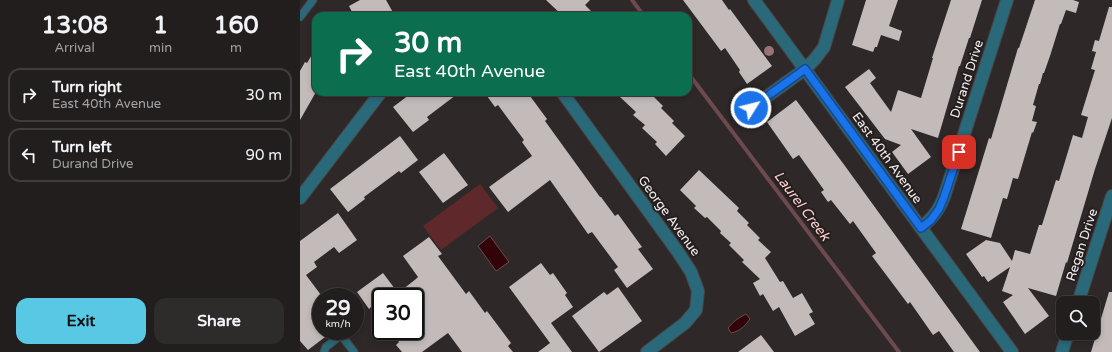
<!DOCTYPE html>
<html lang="en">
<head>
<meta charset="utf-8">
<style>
  :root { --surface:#221e1e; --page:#2e2b2b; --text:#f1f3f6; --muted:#a2a2a4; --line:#3f3c3c; --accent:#58c8e4 }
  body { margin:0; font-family:"Varela Round",sans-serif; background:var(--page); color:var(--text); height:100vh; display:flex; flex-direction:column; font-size:15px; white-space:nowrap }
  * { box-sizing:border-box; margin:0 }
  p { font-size:13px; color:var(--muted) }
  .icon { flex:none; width:22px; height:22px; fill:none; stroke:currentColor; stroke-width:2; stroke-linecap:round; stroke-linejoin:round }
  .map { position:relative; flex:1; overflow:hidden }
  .sheet { display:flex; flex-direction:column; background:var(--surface); width:300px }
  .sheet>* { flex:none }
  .guide { position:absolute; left:12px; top:12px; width:380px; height:84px; border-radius:12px; box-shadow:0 2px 6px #0003,0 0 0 1px var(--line); background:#0b6e4f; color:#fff; overflow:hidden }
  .controls { position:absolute; left:756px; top:296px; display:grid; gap:8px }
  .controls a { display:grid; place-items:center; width:44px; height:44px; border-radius:8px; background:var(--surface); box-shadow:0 2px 6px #0003,0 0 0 1px var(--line); font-size:20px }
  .speed { position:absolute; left:12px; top:288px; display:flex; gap:8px; font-size:20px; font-weight:700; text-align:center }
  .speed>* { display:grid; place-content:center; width:52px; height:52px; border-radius:50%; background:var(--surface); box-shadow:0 2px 6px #0003,0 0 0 1px var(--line); line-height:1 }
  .speed small { font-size:10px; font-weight:400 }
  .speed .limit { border:2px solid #111; border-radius:6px; background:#fff; color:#111 }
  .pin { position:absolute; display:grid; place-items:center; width:34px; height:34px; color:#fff; margin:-17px; border-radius:8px; box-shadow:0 2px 6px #0006 }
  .me { position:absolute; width:44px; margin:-22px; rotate:54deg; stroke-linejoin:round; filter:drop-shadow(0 0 3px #0008) }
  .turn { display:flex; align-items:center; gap:14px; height:84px; padding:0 16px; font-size:18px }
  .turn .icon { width:52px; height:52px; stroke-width:2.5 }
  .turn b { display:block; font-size:28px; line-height:34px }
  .eta { display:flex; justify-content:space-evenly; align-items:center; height:68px; text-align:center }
  .eta b { font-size:24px; font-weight:700; line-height:28px }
  .primary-button { display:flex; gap:8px; margin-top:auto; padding:8px 16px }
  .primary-button a { flex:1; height:46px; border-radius:12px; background:var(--accent); color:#111; font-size:16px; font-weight:700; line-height:46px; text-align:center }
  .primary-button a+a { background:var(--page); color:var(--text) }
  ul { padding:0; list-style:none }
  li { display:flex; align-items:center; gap:12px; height:54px; margin:0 8px 6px; padding:0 8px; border:2px solid var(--line); border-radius:12px }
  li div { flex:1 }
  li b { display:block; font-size:15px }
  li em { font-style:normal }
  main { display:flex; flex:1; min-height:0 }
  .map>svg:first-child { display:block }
</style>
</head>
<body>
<main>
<section class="sheet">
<div class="eta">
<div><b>13:08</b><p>Arrival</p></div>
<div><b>1</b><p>min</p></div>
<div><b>160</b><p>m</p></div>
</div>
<ul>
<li><svg class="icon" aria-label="right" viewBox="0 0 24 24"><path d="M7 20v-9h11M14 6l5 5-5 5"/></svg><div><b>Turn right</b><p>East 40th Avenue</p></div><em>30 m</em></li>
<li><svg class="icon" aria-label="left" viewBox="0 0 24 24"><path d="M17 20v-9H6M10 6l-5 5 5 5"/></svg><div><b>Turn left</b><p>Durand Drive</p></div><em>90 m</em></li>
</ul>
<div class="primary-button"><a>Exit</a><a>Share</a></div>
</section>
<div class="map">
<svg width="812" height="352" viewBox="0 0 812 352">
  <rect width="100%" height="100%" fill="#2e2828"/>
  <!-- green -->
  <polygon fill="#5f282a" points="180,184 198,208 141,250 123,226"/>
  <!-- water -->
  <g fill="#320409" stroke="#6c4a4e">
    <polygon points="190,236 209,262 196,271 178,246"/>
    <path d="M446 314 450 319C444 327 440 331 431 333L428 328C433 322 438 318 446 314Z"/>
  </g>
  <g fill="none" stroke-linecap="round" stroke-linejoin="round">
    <!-- stream -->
    <g stroke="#6c4a4e" stroke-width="4">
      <polyline points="332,0 344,16"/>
      <polyline points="388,73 599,352"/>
    </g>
  </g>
  <!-- building -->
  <g fill="#c2bbba">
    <polygon points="60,0 86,0 95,16 54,16 49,6"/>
    <polygon points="246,0 290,0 285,5 296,16 263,16"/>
    <polygon points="383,0 422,0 429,10 430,9 472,66 447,84 439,72 440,70 425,48 421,51"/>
    <polygon points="566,0 598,0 589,26 602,31 599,41 581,35 577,47 575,47 573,52 552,45"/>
    <polygon points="651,0 682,0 670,38 669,38 660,66 659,66 638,138 611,129 631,157 608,174 592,152 601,145 585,139 545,87 569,69 576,78 570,83 591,112 598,90 621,98 633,58 632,58"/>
    <polygon points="735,0 773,0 779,2 776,13 766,10 761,24 760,24 750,56 744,73 743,73 740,84 739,84 733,105 736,106 732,121 737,122 733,133 732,132 718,179 713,178 707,199 703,198 691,238 661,229 689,138 691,139 718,48 719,48"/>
    <polygon points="809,7 812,7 812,118 795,169 767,263 766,262 756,296 728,288 749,316 725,334 703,302 713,295 702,291 710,267 688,282 684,276 682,277 666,254 686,240 700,243 712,261 715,250 730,254 739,225 742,225 756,180 759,181 773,135 782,138 788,117 781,115 795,70 791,69 796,52 792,51 795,40 799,41"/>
    <polygon points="16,48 16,92 0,120 0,71 5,62 7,63"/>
    <polygon points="113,92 160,92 127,117 129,120 113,132 93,107"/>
    <polygon points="184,92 227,92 247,119 245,121 300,197 301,197 315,216 318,214 342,247 338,249 353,269 327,288 314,270 318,267 292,232 288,234 250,180 208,212 189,187 232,156 222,142 224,140 198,105 195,107"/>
    <polygon points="325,92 349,92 363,106 361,108 374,121 372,123 385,136 366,156 355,144 357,142 342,128 345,125 333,115 336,112 320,97"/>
    <polygon points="496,100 545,166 680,352 654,352 639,331 633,335 610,302 608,304 572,256 576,253 553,221 550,224 531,200 528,202 521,192 524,190 499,155 493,159 467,122"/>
    <polygon points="100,136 118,160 101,173 99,171 64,197 65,199 48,212 30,189"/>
    <polygon points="144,153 168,185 143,203 119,172"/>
    <polygon points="399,170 439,208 437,211 449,223 447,225 460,238 458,240 471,252 465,258 480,282 483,281 493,298 502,293 513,312 509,314 515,324 495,336 479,307 473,311 463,294 460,296 453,283 460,279 442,262 444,260 429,245 431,243 420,233 421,231 407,217 405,218 394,208 396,206 380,190"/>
    <polygon points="38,213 57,240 39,253 34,247 14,262 17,267 6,275 21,295 21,331 33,331 8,350 0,341 0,241"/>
    <polygon points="129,237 142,254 138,256 166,294 169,291 185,313 187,311 211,343 208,346 213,352 162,352 148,333 122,352 102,352 96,345 99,342 91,331 115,331 115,297 81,297 81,318 72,306 69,309 57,292 83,273 98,293 116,279 118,277 103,256"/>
    <polygon points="241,263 250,275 253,273 267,293 265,295 273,307 251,323 272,352 238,352 250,343 209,287"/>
    <polygon points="318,287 342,321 299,352 272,316 304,292 307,295"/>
    <polygon points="809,292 812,292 812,352 791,352"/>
    <polygon points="461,335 474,352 438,352"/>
  </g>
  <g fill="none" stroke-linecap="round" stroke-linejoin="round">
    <defs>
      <g id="lane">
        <polyline points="0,17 13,0"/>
        <polyline points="24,352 26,347 41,335 54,352"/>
      </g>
      <g id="street">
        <polyline points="454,0 712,352"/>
        <polyline points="262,92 378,252 391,272 398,291 396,310 385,323 347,352"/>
        <polyline points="451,108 505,69 515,59 524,47 538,0"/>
        <polyline points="0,198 81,92"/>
        <path d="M621 228C633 217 638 212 644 197L707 0"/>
        <polyline points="778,303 812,196"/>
        <polyline points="762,352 768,333"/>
      </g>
    </defs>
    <!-- lane casing -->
    <use href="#lane" stroke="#494444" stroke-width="9"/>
    <!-- street casing -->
    <use href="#street" stroke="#494444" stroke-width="14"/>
    <!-- lane -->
    <use href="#lane" stroke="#296979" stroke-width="7"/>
    <!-- street -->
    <use href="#street" stroke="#296979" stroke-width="12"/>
  </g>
  <!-- trees -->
  <circle fill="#9a7474" cx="469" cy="51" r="5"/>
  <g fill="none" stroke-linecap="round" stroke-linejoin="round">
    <defs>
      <polyline id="route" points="451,108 505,69 621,228 631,220 639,209 644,197 659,152"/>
    </defs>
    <!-- route casing -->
    <use href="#route" stroke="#114b97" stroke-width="10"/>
    <!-- route -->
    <use href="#route" stroke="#1a73e8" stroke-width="7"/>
  </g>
  <g text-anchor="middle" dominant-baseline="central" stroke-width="4" stroke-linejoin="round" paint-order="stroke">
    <!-- street labels -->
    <g font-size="13" fill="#f2eeee" stroke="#241e1e">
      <text transform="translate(667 79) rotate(-72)">Durand Drive</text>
      <text transform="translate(587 158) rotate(54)">East 40th Avenue</text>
      <text transform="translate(369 216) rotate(54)">George Avenue</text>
      <text transform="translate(782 245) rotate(-72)">Regan Drive</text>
    </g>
    <!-- water labels -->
    <g font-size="14" font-style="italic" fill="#fbcfce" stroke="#241e1e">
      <text transform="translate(502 206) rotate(53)">Laurel Creek</text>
    </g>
  </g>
</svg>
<div class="controls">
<a><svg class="icon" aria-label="search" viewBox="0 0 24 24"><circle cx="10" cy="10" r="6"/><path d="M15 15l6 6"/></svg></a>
</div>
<div class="speed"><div>29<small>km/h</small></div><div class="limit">30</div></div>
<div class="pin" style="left:659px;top:152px;background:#d93025"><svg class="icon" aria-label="arrive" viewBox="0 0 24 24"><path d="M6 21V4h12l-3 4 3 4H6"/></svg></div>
<svg class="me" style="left:451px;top:108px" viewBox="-20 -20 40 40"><circle r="17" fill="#1a73e8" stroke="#fff" stroke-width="3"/><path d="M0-11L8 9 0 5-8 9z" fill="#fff"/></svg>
<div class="guide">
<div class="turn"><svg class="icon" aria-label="right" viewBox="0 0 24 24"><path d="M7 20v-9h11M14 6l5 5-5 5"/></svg><div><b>30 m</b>East 40th Avenue</div></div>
</div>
</div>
</main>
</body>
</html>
